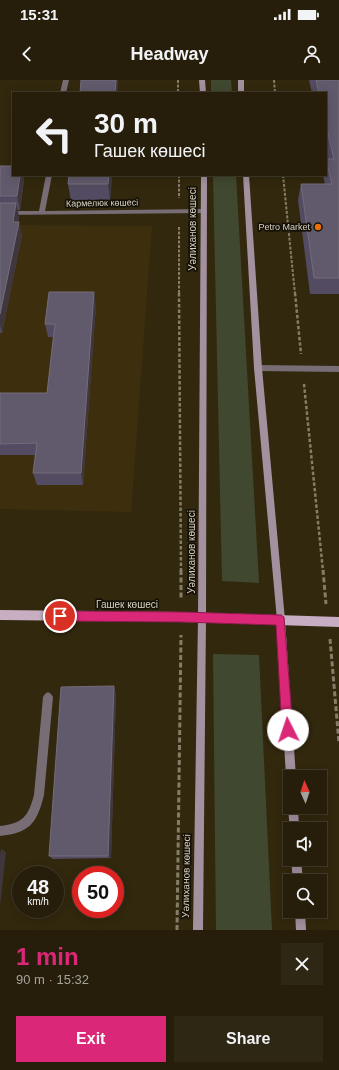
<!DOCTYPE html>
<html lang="en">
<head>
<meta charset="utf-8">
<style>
  :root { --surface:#261e0a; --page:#2e2713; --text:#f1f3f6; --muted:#a4a29c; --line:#423c2b; --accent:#db2777 }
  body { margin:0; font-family:Arial,sans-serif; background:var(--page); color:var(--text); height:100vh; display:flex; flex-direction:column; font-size:15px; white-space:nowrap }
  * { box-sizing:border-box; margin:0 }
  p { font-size:13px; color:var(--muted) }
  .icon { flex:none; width:22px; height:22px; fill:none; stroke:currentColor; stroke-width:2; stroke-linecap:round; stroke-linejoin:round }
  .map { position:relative; height:850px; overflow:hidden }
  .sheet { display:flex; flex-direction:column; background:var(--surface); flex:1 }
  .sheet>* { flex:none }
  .guide { position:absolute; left:12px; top:12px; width:315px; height:84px; border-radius:0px; box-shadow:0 2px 10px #0003,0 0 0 1px var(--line); background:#261e0a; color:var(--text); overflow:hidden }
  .needle { width:26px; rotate:357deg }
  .fabs { position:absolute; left:283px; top:690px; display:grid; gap:8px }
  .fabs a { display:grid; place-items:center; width:44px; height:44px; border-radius:0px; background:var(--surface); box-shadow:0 2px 10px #0003,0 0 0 1px var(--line); font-size:20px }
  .speed { position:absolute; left:12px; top:786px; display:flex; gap:8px; font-size:20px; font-weight:700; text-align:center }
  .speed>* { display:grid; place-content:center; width:52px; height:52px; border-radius:50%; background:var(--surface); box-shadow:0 2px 10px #0003,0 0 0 1px var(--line); line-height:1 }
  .speed small { font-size:10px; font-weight:400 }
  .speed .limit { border:6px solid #d22; background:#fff; color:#111 }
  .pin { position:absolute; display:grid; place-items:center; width:34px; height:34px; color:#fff; margin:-17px; border:2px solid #fff; border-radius:50%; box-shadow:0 1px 4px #0007 }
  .me { position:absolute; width:44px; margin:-22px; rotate:356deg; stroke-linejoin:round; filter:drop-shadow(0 0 3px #0008) }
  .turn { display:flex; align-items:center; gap:14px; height:84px; padding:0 16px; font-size:18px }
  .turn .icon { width:52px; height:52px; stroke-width:2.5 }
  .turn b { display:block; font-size:28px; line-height:34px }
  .round { display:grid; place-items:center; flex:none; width:42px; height:42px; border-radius:0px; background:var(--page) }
  .headline { display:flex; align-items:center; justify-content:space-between; height:68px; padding:0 16px }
  h1 { font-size:24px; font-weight:800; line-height:30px; color:var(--accent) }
  .cta { display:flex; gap:8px; margin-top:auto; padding:8px 16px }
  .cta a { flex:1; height:46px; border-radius:0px; background:var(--accent); color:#fff; font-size:16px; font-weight:800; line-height:46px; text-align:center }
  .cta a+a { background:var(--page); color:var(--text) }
  .status { display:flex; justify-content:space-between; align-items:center; height:28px; padding:0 20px; background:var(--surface); direction:ltr }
  .status svg { height:11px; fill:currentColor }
  header { display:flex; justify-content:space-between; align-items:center; height:52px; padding:0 16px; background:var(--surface); font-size:18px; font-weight:800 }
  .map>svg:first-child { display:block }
</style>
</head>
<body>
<div class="status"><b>15:31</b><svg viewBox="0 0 49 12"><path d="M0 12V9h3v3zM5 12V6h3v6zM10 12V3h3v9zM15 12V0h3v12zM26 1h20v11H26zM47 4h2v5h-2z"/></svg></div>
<header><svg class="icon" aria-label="back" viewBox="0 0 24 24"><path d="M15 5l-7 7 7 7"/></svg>Headway<svg class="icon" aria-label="person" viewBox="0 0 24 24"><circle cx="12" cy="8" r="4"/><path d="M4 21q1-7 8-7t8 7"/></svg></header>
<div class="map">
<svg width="339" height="850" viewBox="0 0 339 850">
  <rect width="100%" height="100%" fill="#32280e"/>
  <!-- built -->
  <polygon fill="#3d2f0d" points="0,145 152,146 131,432 0,429"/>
  <!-- green -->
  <g fill="#414830">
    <polygon points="211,0 231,0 232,13 211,13"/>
    <polygon points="213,95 236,95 259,503 222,501"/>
    <polygon points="213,574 259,575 272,850 216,850"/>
  </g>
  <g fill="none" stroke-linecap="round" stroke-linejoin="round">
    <!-- path-far2 -->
    <g stroke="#857d69" stroke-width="2" stroke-dasharray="3 1.5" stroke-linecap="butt">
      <polyline points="178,0 178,13"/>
      <polyline points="274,0 275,13"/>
      <polyline points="179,95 179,118"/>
      <polyline points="283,95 295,214"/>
      <polyline points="179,147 179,214"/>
    </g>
    <!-- path-far1 -->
    <g stroke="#857d69" stroke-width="2.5" stroke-dasharray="3.5 2" stroke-linecap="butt">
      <polyline points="179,213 181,491"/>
      <polyline points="295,213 301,274"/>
      <polyline points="304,304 323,491"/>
    </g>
    <!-- path -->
    <g stroke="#857d69" stroke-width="3" stroke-dasharray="5 2.5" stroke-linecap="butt">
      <polyline points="181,490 181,520"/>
      <polyline points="323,490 326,524"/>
      <polyline points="330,559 339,663"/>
      <polyline points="177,850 181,555"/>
    </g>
    <!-- lane -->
    <g fill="#786c75" fill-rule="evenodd">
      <polygon points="63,0 69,0 66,13 60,13"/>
      <polygon points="46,95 52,95 45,131 204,129 207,131 204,133 0,135 0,131 39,131"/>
      <polygon points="258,285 339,286 339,292 258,291 254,288"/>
      <path d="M48 612 51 614 53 617 44 715C37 743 30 753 0 756V746C23 743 28 737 34 715L43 617 45 614Z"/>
    </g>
    <!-- secondary -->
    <g fill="#a491a0" fill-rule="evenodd">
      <polygon points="199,0 205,0 206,13 200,13"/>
      <rect x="238" y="0" width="6" height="13"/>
      <polygon points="201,95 207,95 206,538 203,850 193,850 198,538"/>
      <polygon points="243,95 249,95 262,288 285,540 296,697 290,697 290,702 287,701 286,697 277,540 254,288"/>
      <polygon points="290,723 290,727 298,727 299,749 290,749 290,752 288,727"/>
      <polygon points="291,779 301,779 303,801 293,801"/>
      <polygon points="295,831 305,831 306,850 296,850"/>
    </g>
    <!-- primary -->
    <polygon fill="#c7aec2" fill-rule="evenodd" points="0,530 181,532 339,537 339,547 181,542 0,540"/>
  </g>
  <!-- wall -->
  <g fill="#534b61">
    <polygon points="309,0 339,0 339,214 310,214 298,120 301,104 325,104 323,96 323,95 326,95 326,80 327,79 326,76 326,13 312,13"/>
    <polygon points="0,86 13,95 23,95 24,99 20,130 17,130 19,136 18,142 22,155 2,253 0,253"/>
    <polygon points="69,95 112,95 110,121 71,121 68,104"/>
    <polygon points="96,225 83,405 37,405 33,393 36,375 0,375 0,313 47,313 53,257 48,257 45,244"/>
    <polygon points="116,614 111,778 53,779 49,776"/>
  </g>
  <!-- shaded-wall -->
  <g fill="#40373c">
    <polygon points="116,0 118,0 118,13 115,13"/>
    <polygon points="20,95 23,95 24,99 20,130 17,116"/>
    <polygon points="109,95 112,95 110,121 108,104"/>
    <polygon points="16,123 19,136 16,155 13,142"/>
    <polygon points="19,142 22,155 2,253 0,245 0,234"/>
    <polygon points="94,212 96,225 83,405 81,393"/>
    <polygon points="114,606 116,614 111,778 108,776"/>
    <polygon points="1,769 6,772 0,826 0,775"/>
  </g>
  <!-- building -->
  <g fill="#615a6c" stroke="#746c7a">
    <polygon points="81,0 116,0 115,13 80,13"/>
    <polygon points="316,0 339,0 339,198 314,198 301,104 332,104 326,79 334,79 326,45 326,13 319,13"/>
    <polygon points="0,86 13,86 13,95 20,95 17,116 0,116"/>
    <polygon points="69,95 109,95 108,104 68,104"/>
    <polygon points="0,123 16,123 13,142 19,142 0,234"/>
    <polygon points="49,212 94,212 81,393 33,393 37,363 0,364 0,313 47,313 55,244 45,244"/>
    <polygon points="114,606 108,776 49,776 61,607"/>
  </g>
  <!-- route -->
  <polygon fill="#db2777" stroke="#8e194d" points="60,531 181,532 281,535 284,537 293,650 292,654 288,655 284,654 282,650 276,545 181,542 60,541 57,539 56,536 57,533"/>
  <!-- markers -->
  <circle fill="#e8710a" stroke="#161107" stroke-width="1.5" cx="318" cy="147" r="4"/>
  <g text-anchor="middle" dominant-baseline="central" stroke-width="3.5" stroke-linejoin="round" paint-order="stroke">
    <!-- far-street labels -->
    <g font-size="9" fill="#d8d2c3" stroke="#161107">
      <text transform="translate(102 123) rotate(-1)">Кармелюк көшесі</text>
    </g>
    <!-- far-poi labels -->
    <g font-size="9" fill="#d8d2c3" stroke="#161107" text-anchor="end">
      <text x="310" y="147">Petro Market</text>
    </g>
    <!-- street labels -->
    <g font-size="10" fill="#d8d2c3" stroke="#161107">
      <text transform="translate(192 149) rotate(-90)">Уәлиханов көшесі</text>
      <text transform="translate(191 472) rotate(-90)">Уәлиханов көшесі</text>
      <text x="127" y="524">Гашек көшесі</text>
      <text transform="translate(186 796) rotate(-89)">Уәлиханов көшесі</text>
    </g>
  </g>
</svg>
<div class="fabs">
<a><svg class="needle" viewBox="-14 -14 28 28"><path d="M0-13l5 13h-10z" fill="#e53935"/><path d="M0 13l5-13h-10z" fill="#a4a29c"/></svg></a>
<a><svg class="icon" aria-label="sound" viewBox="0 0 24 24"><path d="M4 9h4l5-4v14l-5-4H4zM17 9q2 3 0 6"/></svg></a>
<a><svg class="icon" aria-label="search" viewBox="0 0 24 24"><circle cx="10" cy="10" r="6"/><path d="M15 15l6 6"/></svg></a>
</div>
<div class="speed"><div>48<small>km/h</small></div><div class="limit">50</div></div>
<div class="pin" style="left:60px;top:536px;background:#d93025"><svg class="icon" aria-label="arrive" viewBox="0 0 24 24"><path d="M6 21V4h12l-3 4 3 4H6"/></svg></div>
<svg class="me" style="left:288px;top:650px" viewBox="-20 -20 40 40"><circle r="19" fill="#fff"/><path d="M0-13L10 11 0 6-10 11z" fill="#db2777"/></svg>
<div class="guide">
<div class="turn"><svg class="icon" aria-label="left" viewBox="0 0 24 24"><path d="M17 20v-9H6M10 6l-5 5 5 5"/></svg><div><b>30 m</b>Гашек көшесі</div></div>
</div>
</div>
<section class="sheet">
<div class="headline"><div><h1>1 min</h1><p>90 m · 15:32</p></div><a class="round"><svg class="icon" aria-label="close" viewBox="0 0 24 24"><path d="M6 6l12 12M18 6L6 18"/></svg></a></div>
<div class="cta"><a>Exit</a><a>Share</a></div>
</section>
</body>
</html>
